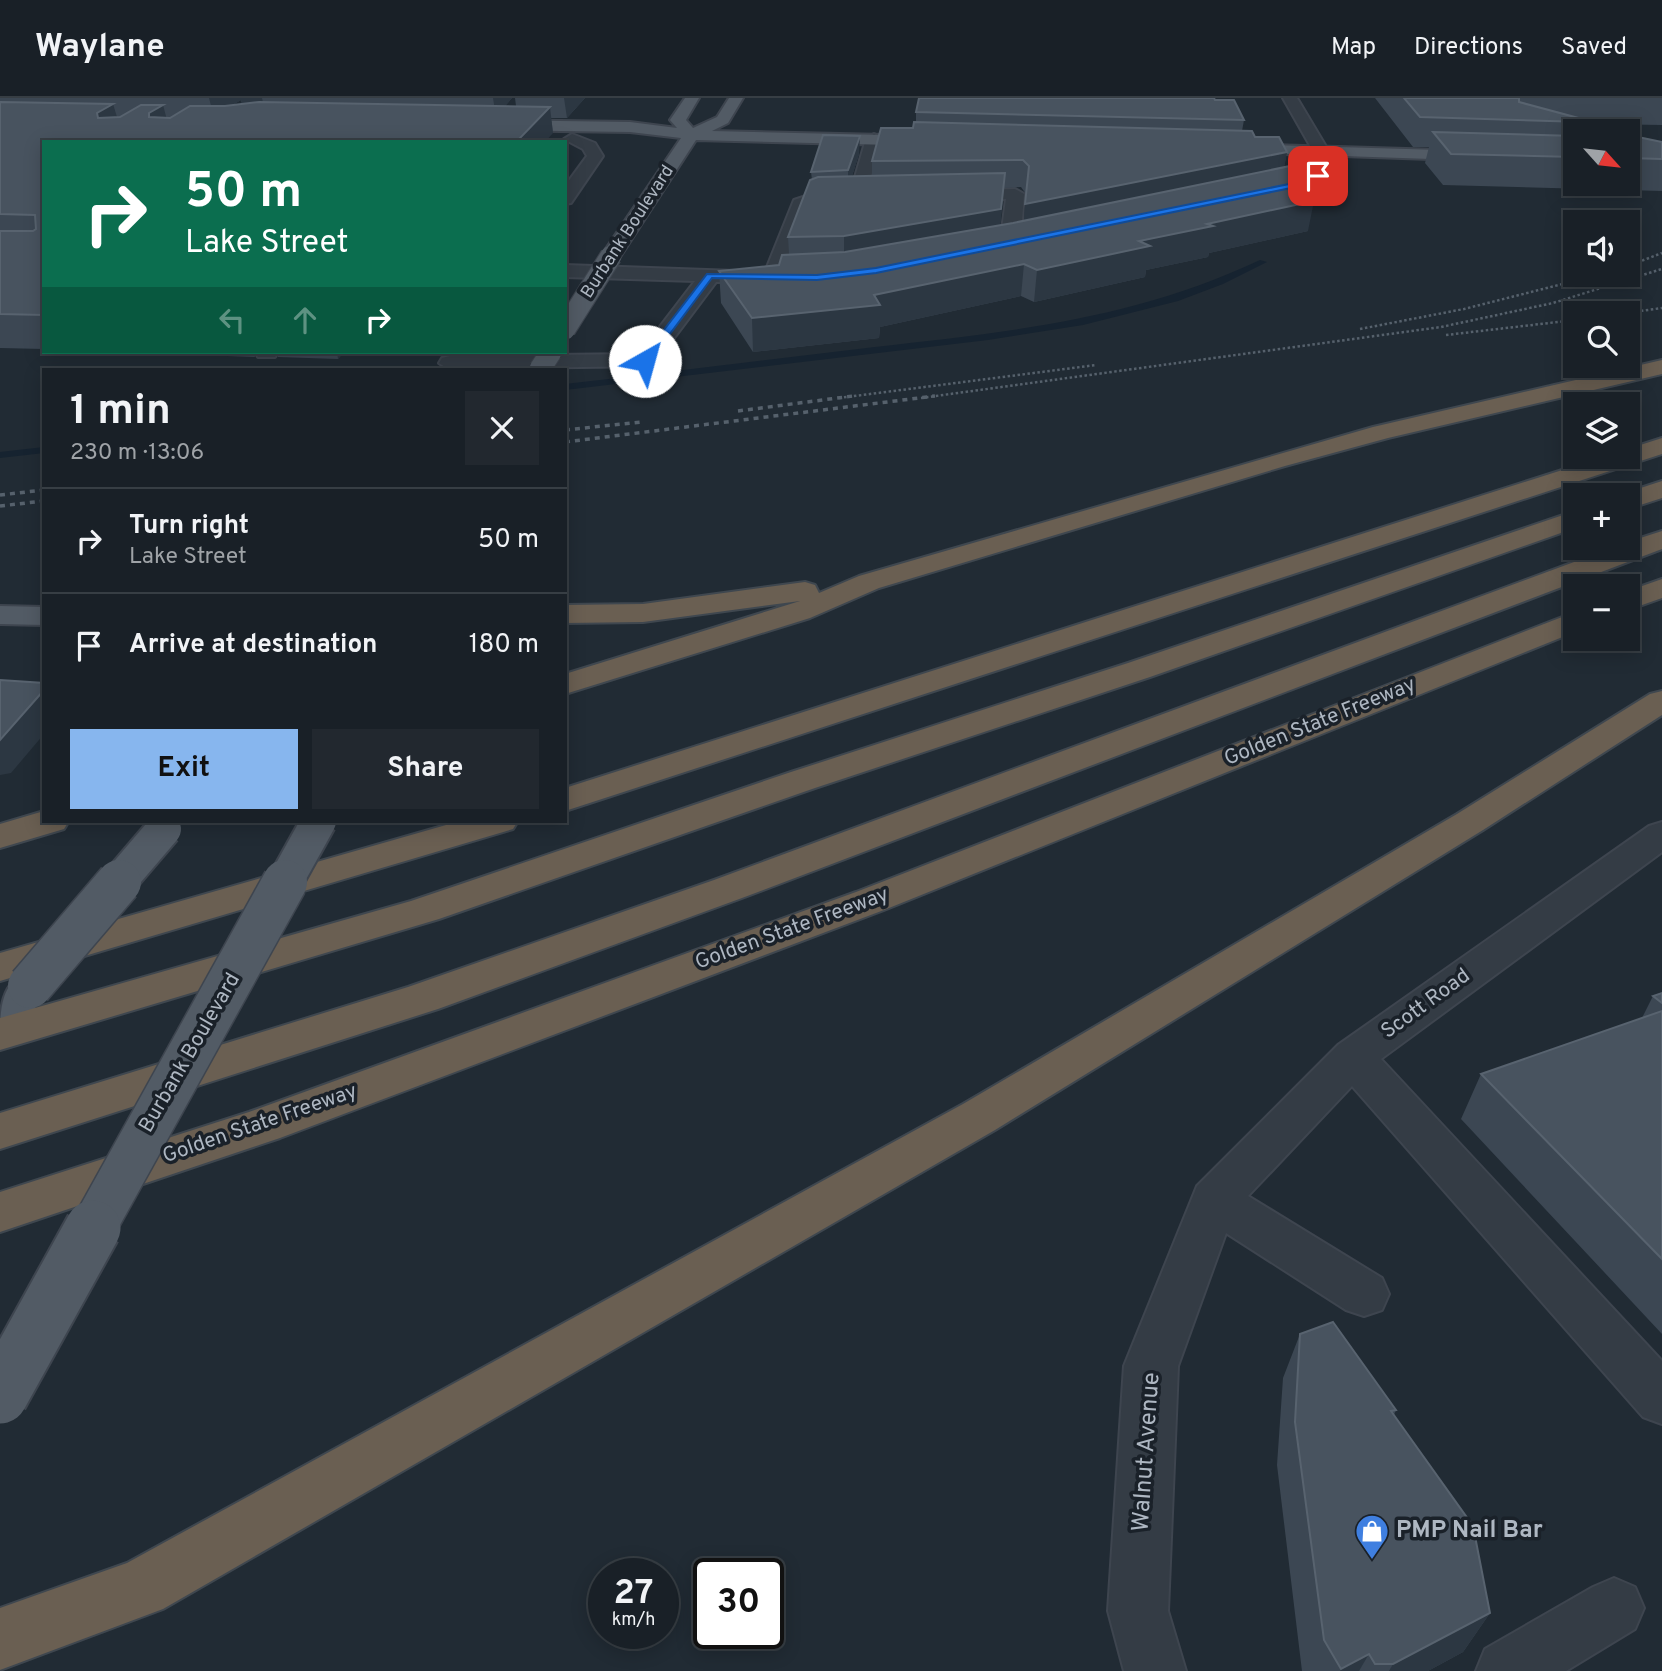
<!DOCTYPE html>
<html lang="en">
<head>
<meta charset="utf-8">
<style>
  :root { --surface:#192027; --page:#22282f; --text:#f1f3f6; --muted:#9fa3a7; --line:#373e44; --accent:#87b6ee }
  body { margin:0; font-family:Overpass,sans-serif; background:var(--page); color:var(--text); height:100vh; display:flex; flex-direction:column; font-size:26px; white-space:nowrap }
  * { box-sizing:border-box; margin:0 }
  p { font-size:23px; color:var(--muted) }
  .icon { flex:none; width:38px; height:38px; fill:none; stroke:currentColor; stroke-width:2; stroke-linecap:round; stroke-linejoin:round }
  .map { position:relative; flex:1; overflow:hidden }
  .panel { position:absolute; left:42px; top:270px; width:525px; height:455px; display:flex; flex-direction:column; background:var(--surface); border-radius:0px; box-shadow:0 4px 18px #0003,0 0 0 2px var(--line) }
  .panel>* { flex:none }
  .guide { position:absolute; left:42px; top:42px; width:525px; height:214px; border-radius:0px; box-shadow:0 4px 18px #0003,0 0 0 2px var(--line); background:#0b6e4f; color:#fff; overflow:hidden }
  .needle { width:46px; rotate:117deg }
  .buttons { position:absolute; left:1563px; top:21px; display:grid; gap:14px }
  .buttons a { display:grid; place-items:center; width:77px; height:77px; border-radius:0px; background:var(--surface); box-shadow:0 4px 18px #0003,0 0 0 2px var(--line); font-size:35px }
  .speed { position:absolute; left:588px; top:1460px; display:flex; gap:14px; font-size:35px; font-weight:700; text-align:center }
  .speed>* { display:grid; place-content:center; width:91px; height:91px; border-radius:50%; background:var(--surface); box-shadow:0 4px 18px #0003,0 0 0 2px var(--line); line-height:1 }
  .speed small { font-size:18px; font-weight:400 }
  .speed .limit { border:4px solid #111; border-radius:10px; background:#fff; color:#111 }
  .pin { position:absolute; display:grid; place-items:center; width:60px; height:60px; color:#fff; margin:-30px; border-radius:14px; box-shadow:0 4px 10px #0006 }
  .me { position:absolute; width:77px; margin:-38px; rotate:38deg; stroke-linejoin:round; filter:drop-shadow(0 0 5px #0008) }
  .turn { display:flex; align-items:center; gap:24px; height:147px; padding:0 28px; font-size:32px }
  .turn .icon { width:91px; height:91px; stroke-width:2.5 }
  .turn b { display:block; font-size:49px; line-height:60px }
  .lanes { display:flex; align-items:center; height:66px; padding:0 28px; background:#0003; justify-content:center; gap:35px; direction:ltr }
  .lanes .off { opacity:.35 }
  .round { display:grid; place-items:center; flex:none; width:74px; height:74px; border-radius:0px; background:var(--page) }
  .overview { display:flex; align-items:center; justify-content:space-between; height:119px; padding:0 28px }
  h1 { font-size:42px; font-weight:700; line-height:52px }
  .button { display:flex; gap:14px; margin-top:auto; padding:14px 28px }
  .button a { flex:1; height:80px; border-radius:0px; background:var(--accent); color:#111; font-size:28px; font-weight:700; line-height:80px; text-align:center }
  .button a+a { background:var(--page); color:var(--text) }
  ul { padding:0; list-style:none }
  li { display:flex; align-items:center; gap:21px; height:105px; padding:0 28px; border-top:2px solid var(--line) }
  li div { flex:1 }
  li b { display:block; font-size:26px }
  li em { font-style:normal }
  header { display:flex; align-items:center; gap:42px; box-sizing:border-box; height:98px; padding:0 35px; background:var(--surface); border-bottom:2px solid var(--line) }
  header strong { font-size:33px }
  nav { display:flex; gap:38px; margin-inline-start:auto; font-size:24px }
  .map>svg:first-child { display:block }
</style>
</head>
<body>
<header>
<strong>Waylane</strong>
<nav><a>Map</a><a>Directions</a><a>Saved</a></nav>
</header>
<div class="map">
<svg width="1662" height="1573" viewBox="0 0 1662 1573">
  <rect width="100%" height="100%" fill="#212b34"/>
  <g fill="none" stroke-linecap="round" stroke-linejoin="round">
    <!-- stream -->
    <g fill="#162330" fill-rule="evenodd">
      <path d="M1260 162 1267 164 1223 186 1178 203 1083 227 988 242 565 292V286C669 274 772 261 875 249 1013 233 1132 222 1260 162Z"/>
      <polygon points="44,349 44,355 0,360 0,354"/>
    </g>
    <defs>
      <g id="minor">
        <path d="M1283 0H1297L1337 67C1323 88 1271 106 1246 100L1243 96 1246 92 1300 80 1321 67Z"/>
        <polygon points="572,36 595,45 603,58 571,105 565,106 565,88 587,58 583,51 564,41"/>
        <polygon points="874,36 882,41 864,102 818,105 808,109 780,184 716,184 653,268 448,271 439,265 442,260 450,258 639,256 695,183 565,179 565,167 765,174 794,102 815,95 851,93 866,41"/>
        <polygon points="1015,91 1024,96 1020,147 1010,153 1000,147 1006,101 950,102 941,97 950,92"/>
        <polygon points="255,254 278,254 275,259 258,259"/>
        <polygon points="1662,724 1662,754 1381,961 1662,1263 1662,1326 1643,1319 1352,988 1248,1098 1382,1180 1389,1196 1382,1212 1364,1218 1346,1212 1226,1135 1178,1268 1168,1513 1186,1573 1124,1573 1108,1513 1124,1268 1197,1088 1338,947 1649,728"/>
        <polygon points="1614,1480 1635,1489 1644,1510 1635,1531 1566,1573 1476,1573 1485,1551 1593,1489"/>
      </g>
      <g id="major">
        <polygon points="685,0 699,0 686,22 693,30 717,19 729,0 743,0 728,25 712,33 931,38 939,43 931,48 696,42 618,162 611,164 601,158 681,40 630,34 499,32 491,27 499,22 630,24 677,30 670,22"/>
        <polygon points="1233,46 1575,56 1575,66 1227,54 1225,51"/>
        <polygon points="0,508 44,509 44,527 0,526"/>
        <path d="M30 873 45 878 51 888 15 938 0 943C0 911 0 884 30 873Z"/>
      </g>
      <g id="highway">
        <polygon points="1662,262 1662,276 1388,340 1285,368 879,490 810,520 565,596 565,576 800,503 643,524 565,525 565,507 643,506 805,484 815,487 819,495 859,478 1373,329"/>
        <polygon points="1662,340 1662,356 565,713 565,690 1603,359 1628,359 1628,351"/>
        <polygon points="1662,383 1662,400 1628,411 1628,397 1619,397"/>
        <polygon points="1575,413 1575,430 1150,579 815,690 439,821 0,952 0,920 411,803 791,674 1128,565"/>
        <polygon points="1662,433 1662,451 742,800 438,911 0,1051 0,1015 408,889 714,782 1612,450 1628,450 1628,444"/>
        <polygon points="1662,481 1662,500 1628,512 1628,493"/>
        <polygon points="1575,514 1575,534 884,812 280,1040 0,1134 0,1094 249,1014 856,794"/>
        <polygon points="1662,593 1662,617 1483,732 995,1032 163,1511 0,1572 0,1510 127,1465 963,1006 1457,716 1650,596"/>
        <polygon points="44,713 44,723 69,723 64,731 0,750 0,726"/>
        <polygon points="460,723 518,723 513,731 0,883 0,855"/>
      </g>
    </defs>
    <!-- minor casing -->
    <use href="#minor" stroke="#3e454f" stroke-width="4"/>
    <!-- major casing -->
    <use href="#major" stroke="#3e454f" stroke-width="4"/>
    <!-- highway casing -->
    <use href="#highway" stroke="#3f474f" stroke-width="4"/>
    <!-- minor -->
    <use href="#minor" fill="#343c45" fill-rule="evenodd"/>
    <!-- major -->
    <use href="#major" fill="#525b65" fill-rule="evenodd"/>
    <!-- highway -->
    <use href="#highway" fill="#6a5f52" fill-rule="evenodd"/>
    <!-- rail-far1 -->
    <g stroke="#56616c" stroke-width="2.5" stroke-dasharray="2.5 2.5" stroke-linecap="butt">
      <polyline points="1628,168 1662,155"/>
      <polyline points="1626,215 1662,210"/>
      <polyline points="1360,231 1464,211 1598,177"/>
      <polyline points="1446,237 1575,222"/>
      <polyline points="839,300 1096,267"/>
      <polyline points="921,300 1441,229 1553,205 1662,171"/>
    </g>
    <!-- rail -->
    <g stroke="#56616c" stroke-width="3.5" stroke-dasharray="5 5" stroke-linecap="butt">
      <polyline points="738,313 853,298"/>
      <polyline points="565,332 641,324"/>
      <polyline points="565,344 935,298"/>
      <polyline points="0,397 44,392"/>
      <polyline points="0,408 44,403"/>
    </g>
    <defs>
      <g id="major-bridge-far3">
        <polyline points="565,231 611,158"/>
        <polyline points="540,271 551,254"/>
      </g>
      <g id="major-bridge-far2">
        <polyline points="117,786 164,731"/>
        <polyline points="284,786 319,723"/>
      </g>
      <g id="major-bridge-far1">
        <polyline points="30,888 119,784"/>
        <polyline points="92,1132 285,784"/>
      </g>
      <polyline id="major-bridge" points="0,1298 93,1130"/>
    </defs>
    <!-- major-bridge-far3 casing -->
    <use href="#major-bridge-far3" stroke="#3e454f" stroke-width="23" stroke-linecap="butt"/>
    <!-- major-bridge-far2 casing -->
    <use href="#major-bridge-far2" stroke="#3e454f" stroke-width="38" stroke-linecap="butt"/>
    <!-- major-bridge-far1 casing -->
    <use href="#major-bridge-far1" stroke="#3e454f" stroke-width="47" stroke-linecap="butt"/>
    <!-- major-bridge casing -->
    <use href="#major-bridge" stroke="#3e454f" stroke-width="59" stroke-linecap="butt"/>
    <!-- major-bridge-far3 -->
    <use href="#major-bridge-far3" stroke="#525b65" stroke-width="21"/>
    <!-- major-bridge-far2 -->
    <use href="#major-bridge-far2" stroke="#525b65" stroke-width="34"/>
    <!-- major-bridge-far1 -->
    <use href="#major-bridge-far1" stroke="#525b65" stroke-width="44"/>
    <!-- major-bridge -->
    <use href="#major-bridge" stroke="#525b65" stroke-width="55"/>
  </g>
  <!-- wall -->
  <g fill="#3c4753" fill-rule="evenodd">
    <path d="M0 0H512L505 8H516L515 0H585L567 20H551L553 35 44 44V251L0 250ZM241 2 242 6 232 7Z"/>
    <polygon points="1375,0 1662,0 1662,27 1599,26 1627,33 1575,33 1575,86 1628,86 1628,33 1638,39 1662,44 1662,93 1443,87 1425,65 1429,49 1413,49"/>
    <path d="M1215 2 1244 22 1242 33 1287 54 1284 69 1308 133 1209 155 1208 159 1146 172 1145 179 1034 204 1021 198 880 229 879 240 753 254 721 205 719 173 779 167 789 156 788 139 812 82 811 74 859 56 852 78H872V63L913 30 916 24V14ZM1021 89 1026 96 1024 123 1000 127 1004 90Z"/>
    <polygon points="117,254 253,254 255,259"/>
    <polygon points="276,254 344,254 338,261 278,259"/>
    <polygon points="1662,895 1662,1236 1461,1021 1481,976 1642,920 1653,898"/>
    <polygon points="1300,1236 1396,1312 1394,1317 1490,1515 1463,1554 1428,1573 1302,1573 1277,1367 1283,1280"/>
  </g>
  <!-- shaded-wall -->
  <g fill="#2c3742">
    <polygon points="209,0 262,0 265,14 245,17 241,2 214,19"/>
    <polygon points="493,0 512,0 496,19"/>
    <polygon points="564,0 585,0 567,20"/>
    <polygon points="113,6 121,32 105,42 97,15"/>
    <polygon points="163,7 170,33 149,19 149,15"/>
    <polygon points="550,9 553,35 545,44 519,41"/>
    <polygon points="860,38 859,56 848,91 848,72"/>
    <polygon points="1287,54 1282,82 1023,136 1025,106"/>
    <polygon points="1005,75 999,141 844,168 844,138"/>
    <polygon points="1314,103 1308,133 1209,155 1208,159 1146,172 1145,179 1034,204 1037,172 1207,126"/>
    <polygon points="1024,166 1021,198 880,229 879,240 753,254 752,220 874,197"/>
    <polygon points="337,254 344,254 338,261"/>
    <polygon points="44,592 44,636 11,675 0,677 0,642"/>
    <polygon points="1490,1515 1463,1554 1428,1573 1389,1573 1393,1566"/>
    <polygon points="1369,1556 1359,1573 1340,1573 1341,1571"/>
  </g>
  <!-- building -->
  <g fill="#48535f" stroke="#58636f" stroke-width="2">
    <polygon points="919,0 1214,0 1215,2 1234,2 1244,22 916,14"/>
    <polygon points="1404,0 1519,0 1519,4 1627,33 1585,33 1587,26 1584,24 1420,19"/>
    <polygon points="0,4 113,6 97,15 98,20 120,19 141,7 163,7 149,15 149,19 170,20 190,8 225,8 259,4 550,9 519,41 561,42 560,44 44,44 44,217 0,216 0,133 33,133 36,131 35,117 0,116"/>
    <polygon points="914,24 1252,33 1255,39 1279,39 1287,54 1025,106 1029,68 1023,62 872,63 881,30 913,30"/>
    <polygon points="1628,33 1635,35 1638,39 1662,44 1662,61 1628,60"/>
    <polygon points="1433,34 1575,38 1575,59 1451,56"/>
    <polygon points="823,37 860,38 848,72 811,74"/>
    <polygon points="1295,67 1314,103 1207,126 1213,128 1139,143 1150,148 1037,172 1024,166 874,197 880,207 752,220 719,173 779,167 782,157 845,154 1013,125"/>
    <polygon points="1005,75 1001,111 844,138 788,139 810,82 818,79"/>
    <polygon points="0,582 44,585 44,592 0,642"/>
    <polygon points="1662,895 1662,905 1653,898"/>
    <polygon points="1662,913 1662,1161 1481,976"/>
    <polygon points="1333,1224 1396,1312 1391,1313 1473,1428 1490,1515 1393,1566 1375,1566 1369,1556 1341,1571 1324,1542 1295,1324 1300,1236"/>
  </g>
  <!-- route -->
  <polygon fill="#1a73e8" stroke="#114b97" stroke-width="2" points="1318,76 1320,80 1291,90 876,175 817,182 712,180 648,265 640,263 707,176 817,177 876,170 1289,86"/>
  <!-- icons -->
  <defs>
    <symbol id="shop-pin" viewBox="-11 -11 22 30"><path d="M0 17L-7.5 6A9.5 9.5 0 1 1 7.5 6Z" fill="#3f7fe0" stroke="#1a2129"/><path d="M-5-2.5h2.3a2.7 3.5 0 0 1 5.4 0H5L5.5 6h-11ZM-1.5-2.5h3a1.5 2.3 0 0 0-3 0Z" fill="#fff"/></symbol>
  </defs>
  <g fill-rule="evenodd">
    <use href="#shop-pin" x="1353" y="1414" width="38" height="52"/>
  </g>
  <g text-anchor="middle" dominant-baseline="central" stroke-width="7" stroke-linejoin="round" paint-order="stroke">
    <!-- far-street labels -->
    <g font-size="18" fill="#aeb7c2" stroke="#1a2129">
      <text transform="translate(628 134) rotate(-57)">Burbank Boulevard</text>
    </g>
    <!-- street labels -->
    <g font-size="21" fill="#aeb7c2" stroke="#1a2129">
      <text transform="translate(1320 624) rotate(-22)">Golden State Freeway</text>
      <text transform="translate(792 831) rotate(-20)">Golden State Freeway</text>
      <text transform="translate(1426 906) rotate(-36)">Scott Road</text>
      <text transform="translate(190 955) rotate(-60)">Burbank Boulevard</text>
      <text transform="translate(260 1026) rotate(-19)">Golden State Freeway</text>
    </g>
    <!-- near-street labels -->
    <g font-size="24" fill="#aeb7c2" stroke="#1a2129">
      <text transform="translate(1147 1354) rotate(-86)">Walnut Avenue</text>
    </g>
    <!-- near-poi labels -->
    <g font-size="24" font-weight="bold" fill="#aeb7c2" stroke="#1a2129" text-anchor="start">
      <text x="1396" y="1433">PMP Nail Bar</text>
    </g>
  </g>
</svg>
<div class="buttons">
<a><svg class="needle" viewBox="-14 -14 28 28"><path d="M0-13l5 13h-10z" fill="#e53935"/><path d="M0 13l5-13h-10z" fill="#9fa3a7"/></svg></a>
<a><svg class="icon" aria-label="sound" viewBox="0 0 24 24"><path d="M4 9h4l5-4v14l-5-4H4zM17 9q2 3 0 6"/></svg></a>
<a><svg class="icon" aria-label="search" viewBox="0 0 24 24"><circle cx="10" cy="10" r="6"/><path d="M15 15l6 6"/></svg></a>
<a><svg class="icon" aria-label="layers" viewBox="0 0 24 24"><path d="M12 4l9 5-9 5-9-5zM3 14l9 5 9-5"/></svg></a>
<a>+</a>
<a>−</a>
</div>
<div class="speed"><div>27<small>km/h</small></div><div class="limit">30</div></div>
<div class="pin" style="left:1318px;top:78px;background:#d93025"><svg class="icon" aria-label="arrive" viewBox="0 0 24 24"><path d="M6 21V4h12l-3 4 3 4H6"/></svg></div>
<svg class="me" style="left:645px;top:263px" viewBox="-20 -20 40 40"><circle r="19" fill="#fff"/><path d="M0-13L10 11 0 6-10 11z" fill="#1a73e8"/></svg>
<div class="guide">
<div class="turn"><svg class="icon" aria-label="right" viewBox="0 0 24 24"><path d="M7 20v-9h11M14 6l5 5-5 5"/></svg><div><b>50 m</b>Lake Street</div></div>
<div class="lanes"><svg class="icon off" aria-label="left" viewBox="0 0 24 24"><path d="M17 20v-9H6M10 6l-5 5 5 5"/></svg><svg class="icon off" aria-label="ahead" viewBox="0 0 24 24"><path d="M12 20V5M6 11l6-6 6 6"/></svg><svg class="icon" aria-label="right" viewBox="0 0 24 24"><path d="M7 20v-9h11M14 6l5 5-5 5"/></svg></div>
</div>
<section class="panel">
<div class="overview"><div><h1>1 min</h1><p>230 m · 13:06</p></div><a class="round"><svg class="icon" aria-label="close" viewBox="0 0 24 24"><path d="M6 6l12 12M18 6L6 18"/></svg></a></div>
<ul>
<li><svg class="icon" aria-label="right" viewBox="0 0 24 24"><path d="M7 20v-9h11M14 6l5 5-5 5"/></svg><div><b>Turn right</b><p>Lake Street</p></div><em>50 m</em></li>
<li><svg class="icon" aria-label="arrive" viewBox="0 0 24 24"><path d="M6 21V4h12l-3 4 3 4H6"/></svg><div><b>Arrive at destination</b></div><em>180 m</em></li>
</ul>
<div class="button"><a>Exit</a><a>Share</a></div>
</section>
</div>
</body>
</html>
